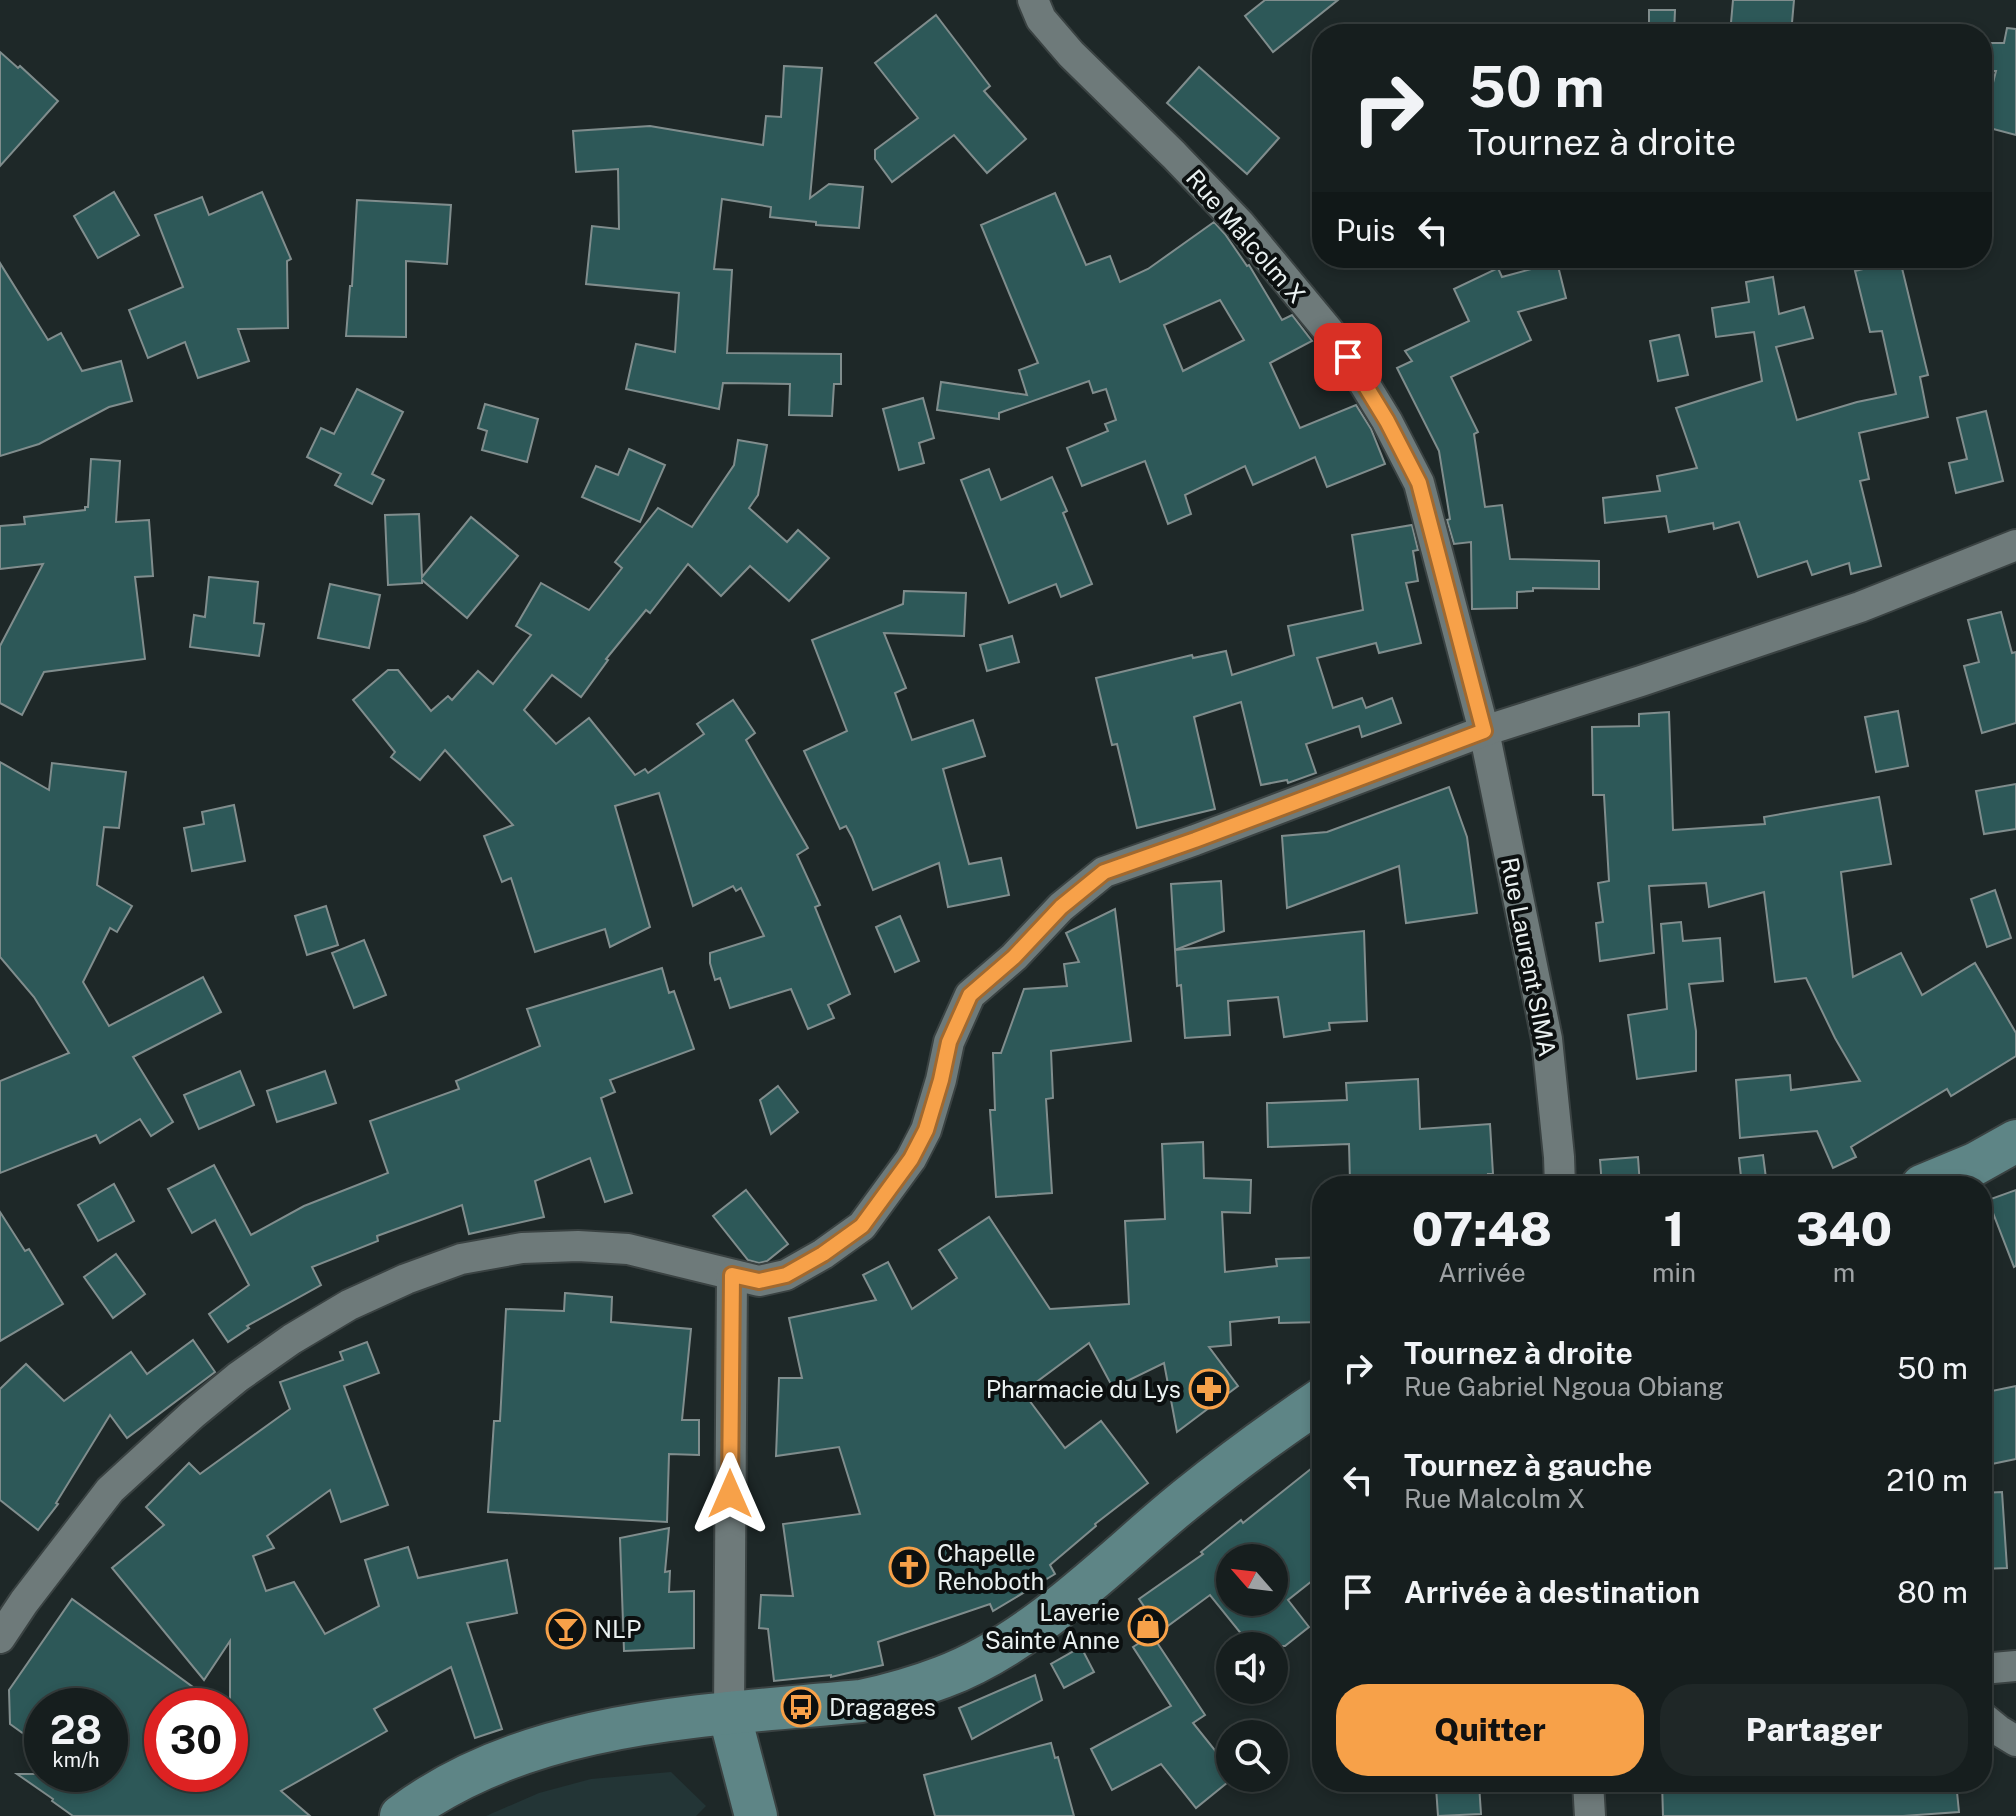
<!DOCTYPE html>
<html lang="fr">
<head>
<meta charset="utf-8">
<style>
  :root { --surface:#161e1e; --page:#1f2727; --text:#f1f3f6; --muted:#9ea2a4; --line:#353c3c; --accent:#f7a149 }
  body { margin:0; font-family:"Public Sans",sans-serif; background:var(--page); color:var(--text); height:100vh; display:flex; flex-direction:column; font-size:30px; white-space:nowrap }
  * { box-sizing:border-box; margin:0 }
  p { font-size:26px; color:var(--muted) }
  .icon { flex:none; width:44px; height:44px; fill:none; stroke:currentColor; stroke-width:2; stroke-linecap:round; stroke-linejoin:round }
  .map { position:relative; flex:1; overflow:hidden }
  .drawer { position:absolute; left:1312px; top:1176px; width:680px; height:616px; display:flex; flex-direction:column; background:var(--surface); border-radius:32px; box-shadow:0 4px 12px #0003,0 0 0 2px var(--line) }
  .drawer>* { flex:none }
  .hud { position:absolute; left:1312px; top:24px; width:680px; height:244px; border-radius:32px; box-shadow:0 4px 12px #0003,0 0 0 2px var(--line); background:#161e1e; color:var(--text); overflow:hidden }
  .needle { width:52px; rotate:298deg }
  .controls { position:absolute; left:1216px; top:1544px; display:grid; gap:16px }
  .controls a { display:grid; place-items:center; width:72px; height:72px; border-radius:50%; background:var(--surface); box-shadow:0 4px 12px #0003,0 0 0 2px var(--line); font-size:40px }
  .speed { position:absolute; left:24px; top:1688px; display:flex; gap:16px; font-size:40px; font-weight:700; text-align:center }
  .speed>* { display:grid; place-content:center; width:104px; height:104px; border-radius:50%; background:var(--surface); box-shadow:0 4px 12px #0003,0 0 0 2px var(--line); line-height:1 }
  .speed small { font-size:20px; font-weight:400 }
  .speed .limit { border:12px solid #d22; background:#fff; color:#111 }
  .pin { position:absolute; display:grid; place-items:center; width:68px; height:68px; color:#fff; margin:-34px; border-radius:16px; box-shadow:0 4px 12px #0006 }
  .me { position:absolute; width:88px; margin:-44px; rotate:0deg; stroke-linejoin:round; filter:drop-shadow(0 0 6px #0008) }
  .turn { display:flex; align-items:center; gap:28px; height:168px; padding:0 24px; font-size:36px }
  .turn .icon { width:104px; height:104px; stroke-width:2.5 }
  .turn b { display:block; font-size:56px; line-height:68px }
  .then { display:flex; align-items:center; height:76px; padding:0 24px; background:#0003; gap:16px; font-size:30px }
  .eta { display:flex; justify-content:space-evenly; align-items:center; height:136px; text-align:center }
  .eta b { font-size:48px; font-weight:800; line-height:56px }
  .cta { display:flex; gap:16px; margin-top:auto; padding:16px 24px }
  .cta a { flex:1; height:92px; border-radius:32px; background:var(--accent); color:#111; font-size:32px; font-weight:800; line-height:92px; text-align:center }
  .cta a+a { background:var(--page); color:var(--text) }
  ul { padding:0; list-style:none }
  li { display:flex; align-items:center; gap:24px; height:112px; padding:0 24px }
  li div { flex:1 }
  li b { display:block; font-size:30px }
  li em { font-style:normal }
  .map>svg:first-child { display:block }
</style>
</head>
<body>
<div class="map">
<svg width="2016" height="1816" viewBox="0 0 2016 1816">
  <rect width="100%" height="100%" fill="#1e2828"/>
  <!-- built -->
  <polygon fill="#233536" points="671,1772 706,1806 696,1816 486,1816 539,1793 591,1779"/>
  <!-- building -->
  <g fill="#2d5858" stroke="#808d8d" stroke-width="2" fill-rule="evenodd">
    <polygon points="1265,0 1338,0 1273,52 1245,16"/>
    <polygon points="1733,0 1794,0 1791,34 1730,34"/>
    <polygon points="1649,10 1675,10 1674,34 1649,34"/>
    <polygon points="936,15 990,86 984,91 1026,139 987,173 954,135 892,182 875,159 875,150 918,118 875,63"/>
    <polygon points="2007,28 2016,29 2016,135 1982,126 1996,71 1982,71 1982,43 2004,43"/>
    <polygon points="0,52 18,68 20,66 58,101 0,166"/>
    <polygon points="784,66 822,68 810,198 829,184 863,187 859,228 816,225 816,222 770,217 771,207 722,199 714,269 732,270 727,353 841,354 841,384 834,384 832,416 789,415 790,384 723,383 719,409 626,389 636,344 675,352 679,293 586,284 592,226 619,229 618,169 576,172 573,131 650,126 763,145 766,116 781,117"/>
    <polygon points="1199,67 1279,138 1247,174 1167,103"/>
    <polygon points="114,192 139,235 98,258 74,216"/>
    <polygon points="262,192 291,259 287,261 288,328 238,329 249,361 198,378 185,342 148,358 129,310 183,287 155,215 202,197 209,215"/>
    <path d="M1055 193 1086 265 1110 256 1120 282 1148 269 1214 222 1225 234 1247 266 1249 265 1282 320 1292 315 1312 341 1270 363 1300 428 1356 405 1371 429 1385 464 1327 487 1315 457 1253 485 1245 466 1185 495 1191 514 1168 524 1145 461 1082 486 1067 448 1108 431 1105 424 1116 420 1106 389 1093 393 1089 381 999 413V419L937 410 941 382 1027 395 1019 370 1038 363 981 225ZM1220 300 1244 340 1183 371 1164 325Z"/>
    <polygon points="357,200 451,205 447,264 406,261 406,337 346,336 350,286 352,286"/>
    <polygon points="1900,260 1928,375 1920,377 1928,417 1859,433 1869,479 1860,481 1881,566 1851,574 1849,563 1812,575 1807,561 1758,577 1739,522 1714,529 1713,523 1669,532 1666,516 1605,523 1603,498 1660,491 1657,476 1697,468 1676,408 1762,381 1754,332 1716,337 1712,308 1749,302 1746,282 1773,277 1779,314 1804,307 1813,338 1776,347 1797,420 1857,402 1896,394 1882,331 1870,332 1855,271"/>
    <polygon points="1557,262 1566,298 1518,312 1531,340 1451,377 1478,432 1474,434 1485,507 1502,505 1510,559 1599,561 1599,589 1533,588 1533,591 1517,592 1517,608 1472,609 1471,542 1454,544 1447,520 1450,519 1439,451 1397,368 1412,361 1405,351 1469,321 1454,289 1498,268 1502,277"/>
    <polygon points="0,263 48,340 61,333 82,371 121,361 132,401 109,407 39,444 0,456"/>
    <polygon points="1679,335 1688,375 1658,381 1650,341"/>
    <polygon points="357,389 403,412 372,474 384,480 372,504 335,485 341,474 307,457 321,428 334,434"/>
    <polygon points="923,398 934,438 919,443 924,463 899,470 883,409"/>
    <polygon points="485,404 538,419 527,462 482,450 487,431 478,428"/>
    <polygon points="1986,411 2003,481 1956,493 1949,463 1967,459 1957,418"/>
    <polygon points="738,440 767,445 758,495 749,508 787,542 798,530 829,558 789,601 750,566 721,596 688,564 650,613 646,610 606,659 608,660 581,697 552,675 524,710 556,744 589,718 635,775 645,769 648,773 704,734 697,724 733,700 755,733 746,740 808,848 797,855 820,905 815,907 850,994 828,1005 834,1018 808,1029 791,989 730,1008 720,978 715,980 710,963 710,953 764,936 741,888 736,891 733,886 693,906 659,793 615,806 650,927 610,947 605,929 535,952 511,878 502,882 484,836 513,825 445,750 420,780 391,757 395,752 353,700 388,670 398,670 431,711 448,696 452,700 478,671 493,684 531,635 516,626 541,583 589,610 622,568 615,562 658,508 692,527 734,465"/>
    <polygon points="629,449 665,465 640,522 582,497 596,466 618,475"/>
    <polygon points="91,459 120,461 116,522 149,520 153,576 135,577 145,659 44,672 22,715 0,703 0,646 43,564 0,569 0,526 25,524 24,517 85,510 85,507 88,507"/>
    <polygon points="989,469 1001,500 1052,477 1067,511 1063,513 1092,584 1061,597 1056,584 1009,603 961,480"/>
    <polygon points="419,514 422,577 471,517 518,556 467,618 422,580 422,583 388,585 385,515"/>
    <polygon points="1412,525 1418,550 1413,551 1418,581 1406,583 1421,643 1379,653 1376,643 1317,658 1333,708 1362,698 1366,708 1392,698 1401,723 1362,737 1359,726 1306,744 1316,773 1288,783 1287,780 1261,785 1241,702 1194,717 1215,809 1137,828 1117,744 1112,745 1096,678 1192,655 1193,658 1226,651 1232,675 1294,655 1288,626 1363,610 1352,535"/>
    <polygon points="209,577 258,582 254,623 264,624 259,656 190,647 194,615 205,617"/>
    <polygon points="330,584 380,595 369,648 318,638"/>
    <polygon points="904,591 966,593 964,636 884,633 906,688 895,693 912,740 973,720 985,756 943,769 969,864 1001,858 1009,895 948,907 939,863 873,890 852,837 846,826 840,829 804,751 847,731 812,640 903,604"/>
    <polygon points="2001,612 2012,653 2016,652 2016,723 1982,733 1964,666 1979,662 1968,620"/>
    <polygon points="1012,636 1019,662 987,671 980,645"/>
    <polygon points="1898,711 1908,766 1876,772 1865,717"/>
    <polygon points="1669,712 1673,830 1765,824 1764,817 1879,797 1891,864 1841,872 1853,977 1901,953 1922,995 1975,963 2016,1033 2016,1056 1951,1096 1947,1089 1851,1147 1856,1157 1833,1168 1817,1131 1740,1138 1736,1080 1790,1075 1791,1090 1860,1081 1835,1038 1806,978 1775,982 1764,892 1709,907 1706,883 1649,886 1654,953 1600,961 1596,923 1603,922 1598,883 1609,881 1604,795 1593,795 1592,727 1639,726 1639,714"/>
    <polygon points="0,762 49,790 52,763 126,772 119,828 104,827 97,885 132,906 117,932 110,928 83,982 109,1026 203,977 221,1012 133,1057 173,1122 151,1136 140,1119 100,1143 96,1135 0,1173 0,1081 69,1053 34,997 0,957"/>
    <polygon points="2016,784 2016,829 1984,834 1976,791"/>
    <polygon points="1449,787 1467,837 1477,913 1406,923 1399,866 1287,908 1282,836 1327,832"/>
    <polygon points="234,805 245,861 192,871 184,828 204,824 202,812"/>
    <polygon points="1221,881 1224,931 1175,950 1171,884"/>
    <polygon points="1995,890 2011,938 1987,947 1971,899"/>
    <polygon points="326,906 338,945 307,955 295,916"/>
    <polygon points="1115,909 1131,1041 1051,1051 1053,1098 1046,1099 1052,1193 996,1197 990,1110 995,1110 993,1053 1001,1053 1024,989 1067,986 1064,964 1079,962 1066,933"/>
    <polygon points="900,916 919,961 895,972 876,927"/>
    <polygon points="1681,922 1683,941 1720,938 1723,981 1689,984 1696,1031 1696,1071 1637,1079 1628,1015 1667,1009 1661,924"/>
    <polygon points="1364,931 1367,1021 1329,1023 1330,1030 1284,1037 1278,997 1228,1001 1230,1035 1185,1038 1181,985 1177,986 1175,950"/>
    <polygon points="364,940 386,995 354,1008 332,953"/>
    <polygon points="662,968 669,993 674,991 694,1049 610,1080 615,1092 601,1098 632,1193 605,1202 590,1158 535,1181 544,1217 469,1234 462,1205 377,1236 378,1241 312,1267 321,1285 247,1326 249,1328 228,1342 209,1314 249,1285 215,1220 192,1233 168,1189 214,1165 251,1235 304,1206 388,1173 370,1121 459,1089 456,1081 540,1046 527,1009"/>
    <polygon points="240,1071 254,1105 199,1129 184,1095"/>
    <polygon points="325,1071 336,1103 277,1122 267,1091"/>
    <polygon points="1418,1079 1420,1129 1490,1124 1493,1174 1488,1174 1489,1186 1433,1186 1432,1177 1350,1181 1349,1144 1268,1147 1267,1103 1347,1100 1346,1083"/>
    <polygon points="778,1086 798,1112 771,1134 760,1100"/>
    <polygon points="1203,1142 1204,1178 1251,1180 1250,1213 1222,1212 1225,1272 1277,1266 1276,1259 1322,1257 1322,1322 1279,1323 1279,1317 1230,1322 1231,1345 1209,1347 1238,1386 1177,1432 1164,1363 1113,1388 1089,1343 1023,1392 1065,1448 1101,1421 1148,1483 1095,1524 1096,1526 1050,1565 1055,1574 993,1611 990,1604 878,1642 883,1665 831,1677 831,1675 774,1681 768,1629 759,1628 761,1595 793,1596 783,1524 860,1514 839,1447 776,1456 779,1378 802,1378 789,1318 876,1300 863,1275 888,1262 912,1309 957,1278 939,1250 989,1217 1050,1309 1129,1304 1125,1221 1165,1219 1162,1144"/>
    <polygon points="1763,1155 1767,1186 1742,1186 1739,1158"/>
    <polygon points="1638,1157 1640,1186 1602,1186 1600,1160"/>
    <polygon points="114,1184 134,1221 98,1241 78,1205"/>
    <polygon points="746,1190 788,1244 767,1261 759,1263 748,1260 713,1216"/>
    <polygon points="2016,1190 2016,1266 2014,1267 1988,1200"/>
    <polygon points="0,1212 25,1251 29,1249 63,1304 0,1341"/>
    <polygon points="116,1254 145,1294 113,1318 84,1277"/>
    <polygon points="565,1293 612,1297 611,1322 691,1329 682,1420 699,1420 699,1455 669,1454 667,1522 488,1512 494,1421 500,1421 506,1309 564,1311"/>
    <polygon points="193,1340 215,1372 127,1438 110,1415 56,1503 58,1504 38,1530 0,1500 0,1389 26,1364 64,1401 131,1352 147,1374"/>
    <polygon points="367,1342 379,1373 344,1386 388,1505 341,1522 330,1490 267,1536 274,1548 253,1556 266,1591 294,1582 325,1634 379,1606 365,1560 408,1547 418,1578 507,1560 517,1613 467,1623 502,1729 475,1738 451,1667 374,1709 387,1731 281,1791 310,1816 73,1816 52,1801 53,1799 17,1774 110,1774 110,1706 42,1706 42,1747 10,1724 9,1690 72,1599 197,1690 185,1706 162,1706 162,1774 230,1774 230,1641 204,1680 112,1568 164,1525 146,1507 189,1463 200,1474 290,1409 280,1382 343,1360 340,1352"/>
    <polygon points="2016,1386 2016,1459 1987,1465 1982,1439 1982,1393"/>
    <path d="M1322 1460V1573L1288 1600 1309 1627 1285 1646H1251L1210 1595 1161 1631 1139 1599 1203 1554 1201 1552 1241 1520 1243 1523ZM1230 1558H1274V1602H1230Z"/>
    <polygon points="2002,1492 2007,1568 1982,1569 1982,1493"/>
    <polygon points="669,1528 665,1572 670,1571 669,1592 694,1591 694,1648 624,1651 620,1538"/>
    <polygon points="1152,1635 1205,1715 1193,1723 1230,1769 1230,1778 1233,1778 1196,1808 1161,1764 1112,1790 1091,1749 1171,1706 1133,1647"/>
    <polygon points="1081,1647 1094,1672 1064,1688 1051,1664"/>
    <polygon points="1035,1675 1042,1700 972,1739 959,1708"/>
    <polygon points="1051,1743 1055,1758 1058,1757 1074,1816 935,1816 924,1775"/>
    <polygon points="1662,1782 1956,1782 1959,1812 1903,1816 1663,1816"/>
    <polygon points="1479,1784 1481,1814 1438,1816 1436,1787"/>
  </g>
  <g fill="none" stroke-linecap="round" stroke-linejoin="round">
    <defs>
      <g id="minor">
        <polyline points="1033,0 1041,19 1071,54 1174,155 1240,224 1327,329 1348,357 1387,421 1419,483 1484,731 1547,1039 1559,1157 1560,1186"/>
        <polyline points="0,1638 24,1602 110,1490 193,1414 238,1377 292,1339 349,1305 406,1279 461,1259 522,1248 578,1246 628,1249 759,1281 786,1275 823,1254 862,1226 911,1159 926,1130 941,1080 949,1042 970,995 1014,957 1061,907 1104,872 1195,840 1484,731 1641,681 1860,607 2016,545"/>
        <polyline points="1982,1669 2016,1666"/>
        <polyline points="729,1713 732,1275"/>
        <polyline points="1982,1717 1998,1730 2016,1741"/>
        <polyline points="1588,1782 1590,1816"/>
      </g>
      <g id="secondary">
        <polyline points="1922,1186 1975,1164 2016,1141"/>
        <polyline points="729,1713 756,1816"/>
        <path d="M401 1816C530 1719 706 1716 861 1701 889 1695 917 1687 943 1677 1036 1642 1113 1558 1189 1497 1232 1462 1276 1430 1322 1399"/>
      </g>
    </defs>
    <!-- minor casing -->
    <use href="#minor" stroke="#3a4242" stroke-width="34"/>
    <!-- secondary casing -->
    <use href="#secondary" stroke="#3a4242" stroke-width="46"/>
    <!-- minor -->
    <use href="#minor" stroke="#6e7a7a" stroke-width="30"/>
    <!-- secondary -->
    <use href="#secondary" stroke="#5e8586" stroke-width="42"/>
  </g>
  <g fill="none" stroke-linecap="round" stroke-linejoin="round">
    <defs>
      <polyline id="route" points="730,1494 732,1275 759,1281 786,1275 823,1254 862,1226 911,1159 926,1130 941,1080 949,1042 970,995 1014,957 1061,907 1104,872 1195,840 1484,731 1419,483 1387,421 1348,357"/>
    </defs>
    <!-- route casing -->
    <use href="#route" stroke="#a1692f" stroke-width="20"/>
    <!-- route -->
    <use href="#route" stroke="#f7a149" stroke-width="14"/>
  </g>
  <!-- icons -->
  <defs>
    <symbol id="pharmacy-ring" viewBox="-11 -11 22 22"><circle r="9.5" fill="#0c1010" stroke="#f7a149" stroke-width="1.5"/><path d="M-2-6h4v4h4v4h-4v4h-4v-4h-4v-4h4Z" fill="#f7a149"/></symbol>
    <symbol id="church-ring" viewBox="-11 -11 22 22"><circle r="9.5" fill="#0c1010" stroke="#f7a149" stroke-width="1.5"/><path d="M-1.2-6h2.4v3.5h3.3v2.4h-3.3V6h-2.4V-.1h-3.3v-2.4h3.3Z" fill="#f7a149"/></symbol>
    <symbol id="shop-ring" viewBox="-11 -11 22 22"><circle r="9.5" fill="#0c1010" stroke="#f7a149" stroke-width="1.5"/><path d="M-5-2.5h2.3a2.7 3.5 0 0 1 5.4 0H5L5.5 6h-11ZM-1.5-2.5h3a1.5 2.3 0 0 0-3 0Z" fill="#f7a149"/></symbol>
    <symbol id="bar-ring" viewBox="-11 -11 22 22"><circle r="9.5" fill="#0c1010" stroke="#f7a149" stroke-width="1.5"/><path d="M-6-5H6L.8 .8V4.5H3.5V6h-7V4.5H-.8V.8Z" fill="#f7a149"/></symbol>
    <symbol id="bus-ring" viewBox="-11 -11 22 22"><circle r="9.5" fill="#0c1010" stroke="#f7a149" stroke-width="1.5"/><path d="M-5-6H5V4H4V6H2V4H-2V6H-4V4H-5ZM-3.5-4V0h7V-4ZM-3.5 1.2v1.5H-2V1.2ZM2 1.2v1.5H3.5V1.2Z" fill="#f7a149"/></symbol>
  </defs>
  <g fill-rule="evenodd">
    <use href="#pharmacy-ring" x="1187" y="1367" width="44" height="44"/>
    <use href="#church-ring" x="887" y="1545" width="44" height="44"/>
    <use href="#shop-ring" x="1126" y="1604" width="44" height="44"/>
    <use href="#bar-ring" x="544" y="1607" width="44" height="44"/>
    <use href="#bus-ring" x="779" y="1685" width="44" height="44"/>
  </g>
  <g text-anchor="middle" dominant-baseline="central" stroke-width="8" stroke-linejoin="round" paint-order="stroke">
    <!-- street labels -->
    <g font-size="24" fill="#eaf1f1" stroke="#0c1010">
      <text transform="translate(1246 236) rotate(49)">Rue Malcolm X</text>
      <text transform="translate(1529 957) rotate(79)">Rue Laurent SIMA</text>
    </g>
    <!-- poi labels -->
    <g font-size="24" fill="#eaf1f1" stroke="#0c1010" text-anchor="start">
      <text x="1181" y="1389" text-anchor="end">Pharmacie du Lys</text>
      <text x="937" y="1553">Chapelle<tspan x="937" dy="28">Rehoboth</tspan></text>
      <text x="1120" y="1612" text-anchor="end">Laverie<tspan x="1120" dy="28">Sainte Anne</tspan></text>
      <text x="594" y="1629">NLP</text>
      <text x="829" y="1707">Dragages</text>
    </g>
  </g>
</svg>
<div class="controls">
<a><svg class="needle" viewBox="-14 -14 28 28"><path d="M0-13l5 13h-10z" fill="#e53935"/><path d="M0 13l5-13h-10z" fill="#9ea2a4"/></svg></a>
<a><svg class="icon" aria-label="sound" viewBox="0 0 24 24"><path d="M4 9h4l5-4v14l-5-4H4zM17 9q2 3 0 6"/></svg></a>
<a><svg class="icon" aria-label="search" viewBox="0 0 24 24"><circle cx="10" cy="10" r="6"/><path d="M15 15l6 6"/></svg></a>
</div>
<div class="speed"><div>28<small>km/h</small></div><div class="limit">30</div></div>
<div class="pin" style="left:1348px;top:357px;background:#d93025"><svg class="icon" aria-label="arrive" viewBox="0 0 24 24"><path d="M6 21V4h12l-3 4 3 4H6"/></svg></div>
<svg class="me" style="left:730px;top:1494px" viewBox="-20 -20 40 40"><path d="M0-17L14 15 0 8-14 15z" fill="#f7a149" stroke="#fff" stroke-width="4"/></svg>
<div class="hud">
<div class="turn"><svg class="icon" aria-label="right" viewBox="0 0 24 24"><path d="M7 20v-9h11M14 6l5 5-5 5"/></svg><div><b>50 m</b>Tournez à droite</div></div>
<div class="then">Puis<svg class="icon" aria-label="left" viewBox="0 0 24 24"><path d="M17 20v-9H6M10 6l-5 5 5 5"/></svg></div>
</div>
<section class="drawer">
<div class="eta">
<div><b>07:48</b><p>Arrivée</p></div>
<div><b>1</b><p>min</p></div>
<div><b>340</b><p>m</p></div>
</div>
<ul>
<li><svg class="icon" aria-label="right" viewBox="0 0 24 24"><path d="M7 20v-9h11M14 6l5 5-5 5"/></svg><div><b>Tournez à droite</b><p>Rue Gabriel Ngoua Obiang</p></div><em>50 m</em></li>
<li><svg class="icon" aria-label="left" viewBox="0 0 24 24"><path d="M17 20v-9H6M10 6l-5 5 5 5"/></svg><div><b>Tournez à gauche</b><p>Rue Malcolm X</p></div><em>210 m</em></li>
<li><svg class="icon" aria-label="arrive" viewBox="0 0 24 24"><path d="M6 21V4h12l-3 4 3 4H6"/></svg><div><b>Arrivée à destination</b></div><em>80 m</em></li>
</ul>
<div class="cta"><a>Quitter</a><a>Partager</a></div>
</section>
</div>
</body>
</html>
